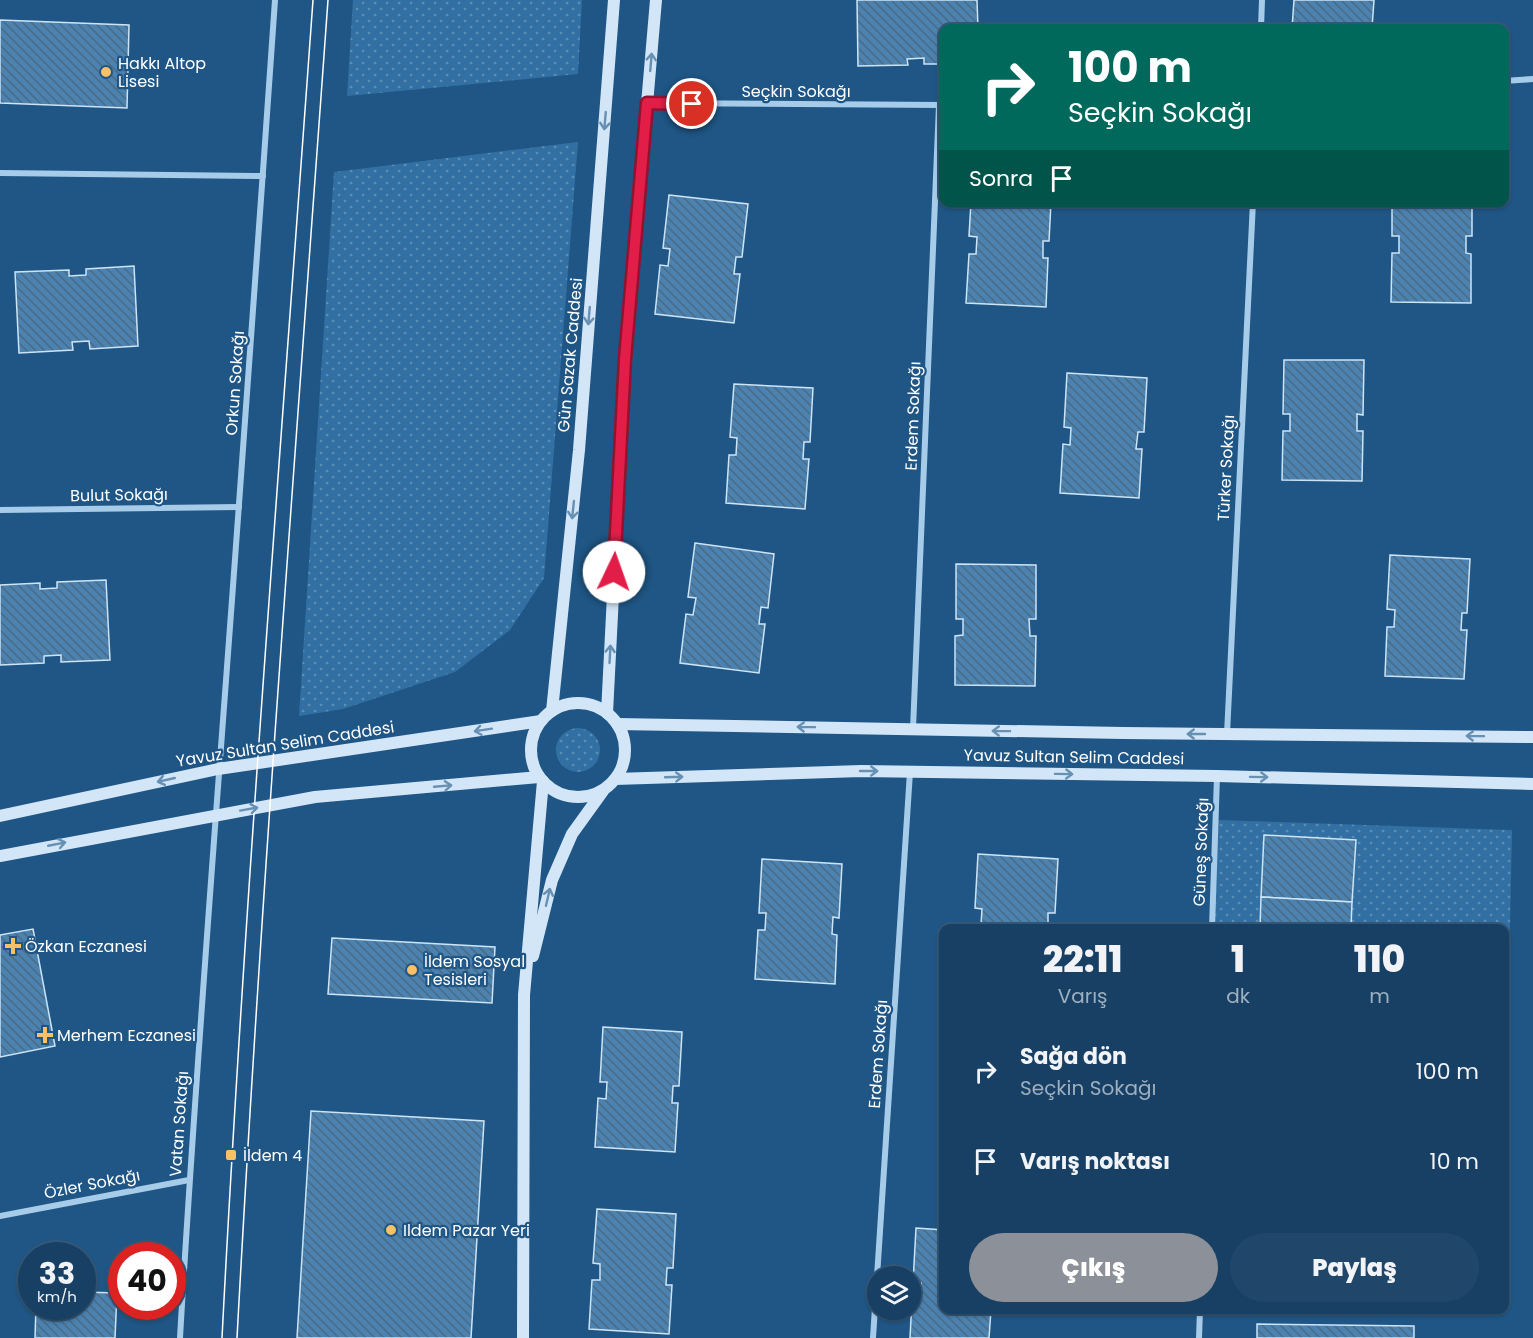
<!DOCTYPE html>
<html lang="tr">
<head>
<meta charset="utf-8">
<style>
  :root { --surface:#174064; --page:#20476a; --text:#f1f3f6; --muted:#9eafbf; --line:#365978; --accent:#8c9099 }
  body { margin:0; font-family:Poppins,sans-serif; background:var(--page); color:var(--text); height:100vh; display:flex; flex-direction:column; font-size:22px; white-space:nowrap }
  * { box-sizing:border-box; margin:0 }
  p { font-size:20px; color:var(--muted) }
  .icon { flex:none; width:33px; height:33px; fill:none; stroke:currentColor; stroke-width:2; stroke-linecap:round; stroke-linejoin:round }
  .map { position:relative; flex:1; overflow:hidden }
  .side { position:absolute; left:939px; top:924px; width:570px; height:390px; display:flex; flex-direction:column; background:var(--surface); border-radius:12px; box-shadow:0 2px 4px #0004,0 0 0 2px var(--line) }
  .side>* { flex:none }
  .guide { position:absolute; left:939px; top:24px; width:570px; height:183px; border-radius:12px; box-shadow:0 2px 4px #0004,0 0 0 2px var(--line); background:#00695c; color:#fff; overflow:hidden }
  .fabs { position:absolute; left:867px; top:1266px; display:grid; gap:12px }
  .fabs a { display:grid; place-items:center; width:54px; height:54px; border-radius:50%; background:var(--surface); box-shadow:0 2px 4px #0004,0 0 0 2px var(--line); font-size:30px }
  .speed { position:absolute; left:18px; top:1242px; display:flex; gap:12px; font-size:30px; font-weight:700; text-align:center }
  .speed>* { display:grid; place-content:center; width:78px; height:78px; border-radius:50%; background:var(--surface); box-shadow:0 2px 4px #0004,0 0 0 2px var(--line); line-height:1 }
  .speed small { font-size:15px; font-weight:400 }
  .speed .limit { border:9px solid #d22; background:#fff; color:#111 }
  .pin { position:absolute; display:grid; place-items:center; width:51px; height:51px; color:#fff; margin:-26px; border:3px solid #fff; border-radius:50%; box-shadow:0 2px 6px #0007 }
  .me { position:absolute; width:66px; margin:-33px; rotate:3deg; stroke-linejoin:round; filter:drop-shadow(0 0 4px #0008) }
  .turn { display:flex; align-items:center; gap:21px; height:126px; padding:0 30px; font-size:27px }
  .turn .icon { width:78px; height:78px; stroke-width:2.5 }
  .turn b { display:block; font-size:42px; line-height:51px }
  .then { display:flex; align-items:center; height:57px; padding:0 30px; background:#0003; gap:12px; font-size:22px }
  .eta { display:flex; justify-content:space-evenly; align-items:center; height:102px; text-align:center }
  .eta b { font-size:36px; font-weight:800; line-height:42px }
  .button { display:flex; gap:12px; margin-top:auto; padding:12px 30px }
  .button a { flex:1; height:69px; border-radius:36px; background:var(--accent); color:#fff; font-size:24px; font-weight:800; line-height:69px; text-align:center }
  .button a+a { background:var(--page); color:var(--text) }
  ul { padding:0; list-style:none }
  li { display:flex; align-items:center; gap:18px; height:90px; padding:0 30px }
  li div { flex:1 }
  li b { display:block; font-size:22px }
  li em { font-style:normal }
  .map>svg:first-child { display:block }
</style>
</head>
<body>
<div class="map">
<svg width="1533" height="1338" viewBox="0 0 1533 1338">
  <defs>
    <pattern id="green-dots" width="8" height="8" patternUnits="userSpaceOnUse" patternTransform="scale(1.5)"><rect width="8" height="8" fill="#3270a3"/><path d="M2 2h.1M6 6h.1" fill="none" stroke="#5b8db5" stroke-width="1.8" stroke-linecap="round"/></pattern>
    <pattern id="building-back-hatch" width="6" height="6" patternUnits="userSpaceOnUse" patternTransform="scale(1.5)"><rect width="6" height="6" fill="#4b82b0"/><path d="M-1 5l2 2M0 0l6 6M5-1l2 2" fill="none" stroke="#4b6a83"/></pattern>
  </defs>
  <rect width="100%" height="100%" fill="#1f5685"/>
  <!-- green -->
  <g fill="url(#green-dots)">
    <polygon points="353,0 582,0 578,74 347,96"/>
    <polygon points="578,142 544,578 510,630 455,672 343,709 299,716 334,172"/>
    <circle cx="578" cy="750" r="22"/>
    <polygon points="1218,820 1512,830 1505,1174 1504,928 1213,928"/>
  </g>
  <!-- building -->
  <g fill="url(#building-back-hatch)" stroke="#cce4f7" stroke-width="1.5">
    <polygon points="857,0 977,0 978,28 944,28 944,64 924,64 924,58 907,59 908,65 858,66"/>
    <polygon points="1294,0 1374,0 1372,28 1292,28"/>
    <polygon points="0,20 129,25 127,108 0,103"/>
    <polygon points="669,195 748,204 742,257 736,257 734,274 740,274 734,323 655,314 660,265 668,266 670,249 663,248"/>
    <polygon points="971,202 1051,202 1049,241 1043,241 1043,258 1048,258 1046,307 966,303 969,254 976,254 977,237 969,236"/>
    <polygon points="1392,202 1472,202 1472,236 1466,236 1466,253 1471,254 1471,303 1391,302 1392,253 1399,253 1399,236 1392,236"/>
    <polygon points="134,266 138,346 90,349 89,341 72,342 73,350 19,353 15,272 69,270 69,276 86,275 86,269"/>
    <polygon points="1284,360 1364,360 1363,415 1357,414 1357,431 1363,431 1362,481 1282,480 1283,431 1290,431 1290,414 1283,414"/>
    <polygon points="1067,373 1147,378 1144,432 1138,432 1136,449 1142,449 1139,498 1060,493 1063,444 1070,445 1071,428 1064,427"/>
    <polygon points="734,384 813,388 810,442 804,442 803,459 809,459 805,509 726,503 729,455 736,455 737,438 730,437"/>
    <polygon points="695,543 774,554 768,608 761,607 759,624 765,624 759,673 680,663 686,614 693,615 696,598 688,597"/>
    <polygon points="1390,555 1470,559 1467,613 1462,613 1461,630 1467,630 1464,679 1385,676 1387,627 1394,627 1395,610 1387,609"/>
    <polygon points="956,564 1036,565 1036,619 1029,619 1030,636 1036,636 1035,686 955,685 955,636 963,635 963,619 956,619"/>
    <polygon points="106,580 110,660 61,662 61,655 44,656 44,663 0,665 0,585 40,583 40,589 57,588 57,582"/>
    <polygon points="1264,835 1356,840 1352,902 1261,897"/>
    <polygon points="978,854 1058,859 1055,913 1048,913 1048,928 974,928 974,925 981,925 982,909 975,908"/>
    <polygon points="762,859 842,864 839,918 833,917 832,934 837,935 835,984 755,979 758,930 765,930 766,913 759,913"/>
    <polygon points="1261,897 1352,902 1351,928 1260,928"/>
    <polygon points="33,929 55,1046 0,1057 0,935"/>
    <polygon points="332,938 495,947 492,1003 328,994"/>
    <polygon points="603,1027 682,1032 679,1086 673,1086 672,1103 678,1103 675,1152 595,1147 598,1098 606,1099 607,1082 600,1082"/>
    <polygon points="1504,1096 1509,1096 1508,1143 1504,1143"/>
    <polygon points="311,1111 484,1121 471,1338 297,1338"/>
    <polygon points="597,1209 676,1214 673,1268 667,1268 666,1285 672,1285 669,1334 589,1329 592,1280 600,1280 600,1264 593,1263"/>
    <polygon points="916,1228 944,1230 944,1310 991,1310 989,1338 910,1338 912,1299 919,1299 921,1283 913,1283"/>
    <polygon points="82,1292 117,1293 115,1338 35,1338 36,1306 82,1306"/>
    <polygon points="1257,1324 1414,1326 1414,1338 1257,1338"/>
  </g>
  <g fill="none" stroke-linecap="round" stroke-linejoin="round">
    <!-- street -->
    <g stroke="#a7ccea" stroke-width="6">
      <polyline points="1261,28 1262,0"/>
      <polyline points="1504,81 1533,79"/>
      <polyline points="647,103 943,105"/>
      <polyline points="0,173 263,176"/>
      <polyline points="0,510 239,507"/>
      <polyline points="913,729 939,105"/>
      <polyline points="1227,734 1253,202"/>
      <polyline points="1212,928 1217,776"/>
      <polyline points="0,1216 189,1180"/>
      <path d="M180 1338C196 1060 219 782 239 504 252 336 263 168 275 0"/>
      <polyline points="873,1338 910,772"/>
      <polyline points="1199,1338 1200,1310"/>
    </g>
    <!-- secondary -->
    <g stroke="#d2e6f8" stroke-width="12">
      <circle cx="578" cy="750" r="47"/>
      <polyline points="552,711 579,450 614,0"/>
      <polyline points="607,713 625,359 656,0"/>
      <polyline points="617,724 1123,733 1533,737"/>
      <polyline points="615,779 861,771 1217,776 1533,784"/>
      <polyline points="0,816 218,769 541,721"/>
      <polyline points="0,856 315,797 539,777"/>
      <polyline points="533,956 552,880 572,834 603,791"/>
      <polyline points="523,1338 524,995 543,781"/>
    </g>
    <!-- tram -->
    <g stroke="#fff" stroke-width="1.5">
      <path d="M222 1338C245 892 281 446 313 0"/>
      <path d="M237 1338C261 892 296 446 328 0"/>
    </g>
  </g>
  <!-- one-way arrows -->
  <defs><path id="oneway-shaft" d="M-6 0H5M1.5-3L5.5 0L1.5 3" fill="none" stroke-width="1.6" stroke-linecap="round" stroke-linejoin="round" transform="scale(1.5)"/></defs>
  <g stroke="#6790b3">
    <use href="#oneway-shaft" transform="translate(651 62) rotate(-85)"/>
    <use href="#oneway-shaft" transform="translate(605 121) rotate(95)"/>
    <use href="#oneway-shaft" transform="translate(589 316) rotate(95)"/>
    <use href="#oneway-shaft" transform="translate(573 510) rotate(96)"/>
    <use href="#oneway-shaft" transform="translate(610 654) rotate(-87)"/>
    <use href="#oneway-shaft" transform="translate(806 727) rotate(-179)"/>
    <use href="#oneway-shaft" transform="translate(483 730) rotate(171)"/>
    <use href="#oneway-shaft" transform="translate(1001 731) rotate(-179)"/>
    <use href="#oneway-shaft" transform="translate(1196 734) rotate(-180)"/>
    <use href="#oneway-shaft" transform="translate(1475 736) rotate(-179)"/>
    <use href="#oneway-shaft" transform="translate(869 771)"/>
    <use href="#oneway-shaft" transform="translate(1064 774) rotate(1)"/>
    <use href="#oneway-shaft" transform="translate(674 777) rotate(-2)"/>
    <use href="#oneway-shaft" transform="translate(1259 777) rotate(1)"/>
    <use href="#oneway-shaft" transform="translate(166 780) rotate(167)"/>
    <use href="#oneway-shaft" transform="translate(443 786) rotate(-5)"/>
    <use href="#oneway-shaft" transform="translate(249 809) rotate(-10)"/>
    <use href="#oneway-shaft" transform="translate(57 844) rotate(-11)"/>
    <use href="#oneway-shaft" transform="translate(548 897) rotate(-77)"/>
  </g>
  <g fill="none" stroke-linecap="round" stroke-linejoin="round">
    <defs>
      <polyline id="route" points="614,572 625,359 647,103 692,104"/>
    </defs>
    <!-- route casing -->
    <use href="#route" stroke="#92132f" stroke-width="15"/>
    <!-- route -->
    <use href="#route" stroke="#e11d48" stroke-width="10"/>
  </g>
  <!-- markers -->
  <g fill="#f8c067" stroke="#1f5685" stroke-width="2">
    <circle cx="106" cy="72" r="6"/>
    <path d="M10 937h6v6h6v6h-6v6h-6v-6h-6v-6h6z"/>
    <circle cx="412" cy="970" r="6"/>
    <path d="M42 1026h6v6h6v6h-6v6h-6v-6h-6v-6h6z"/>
    <rect x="225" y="1149" width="12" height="12" rx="3"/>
    <circle cx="391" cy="1230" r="6"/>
  </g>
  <g text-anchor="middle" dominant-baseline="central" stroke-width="4.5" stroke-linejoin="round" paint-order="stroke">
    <!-- poi labels -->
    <g font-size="16" fill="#fff" stroke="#1f5685" text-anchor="start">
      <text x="118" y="63">Hakkı Altop<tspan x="118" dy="18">Lisesi</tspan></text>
      <text x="25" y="946">Özkan Eczanesi</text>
      <text x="424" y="961">İldem Sosyal<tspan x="424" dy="18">Tesisleri</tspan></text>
      <text x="57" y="1035">Merhem Eczanesi</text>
      <text x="243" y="1155">İldem 4</text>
      <text x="403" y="1230">Ildem Pazar Yeri</text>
    </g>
    <!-- street labels -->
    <g font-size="16" fill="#fff" stroke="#1f5685">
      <text x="796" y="91">Seçkin Sokağı</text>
      <text transform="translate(570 355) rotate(-85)">Gün Sazak Caddesi</text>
      <text transform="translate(235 383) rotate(-86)">Orkun Sokağı</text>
      <text transform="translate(913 416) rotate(-88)">Erdem Sokağı</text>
      <text transform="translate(1226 468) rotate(-87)">Türker Sokağı</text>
      <text transform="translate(119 495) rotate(-1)">Bulut Sokağı</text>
      <text transform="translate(285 744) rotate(-9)">Yavuz Sultan Selim Caddesi</text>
      <text transform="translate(1074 757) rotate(1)">Yavuz Sultan Selim Caddesi</text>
      <text transform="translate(1201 852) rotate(-88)">Güneş Sokağı</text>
      <text transform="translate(878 1054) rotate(-86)">Erdem Sokağı</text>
      <text transform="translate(179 1124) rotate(-86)">Vatan Sokağı</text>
      <text transform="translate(92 1184) rotate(-11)">Özler Sokağı</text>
    </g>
  </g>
</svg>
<div class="fabs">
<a><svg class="icon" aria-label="layers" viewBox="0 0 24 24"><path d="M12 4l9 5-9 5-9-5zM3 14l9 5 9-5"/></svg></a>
</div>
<div class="speed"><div>33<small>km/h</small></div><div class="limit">40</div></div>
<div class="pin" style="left:692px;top:104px;background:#d93025"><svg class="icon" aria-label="arrive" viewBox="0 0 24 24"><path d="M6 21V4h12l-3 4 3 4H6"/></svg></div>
<svg class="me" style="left:614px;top:572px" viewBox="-20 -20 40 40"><circle r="19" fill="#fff"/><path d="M0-13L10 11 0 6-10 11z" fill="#e11d48"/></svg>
<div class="guide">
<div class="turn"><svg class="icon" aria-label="right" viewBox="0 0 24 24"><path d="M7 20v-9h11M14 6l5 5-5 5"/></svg><div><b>100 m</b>Seçkin Sokağı</div></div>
<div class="then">Sonra<svg class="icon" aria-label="arrive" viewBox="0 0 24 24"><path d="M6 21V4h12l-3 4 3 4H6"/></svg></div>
</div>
<section class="side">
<div class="eta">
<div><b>22:11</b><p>Varış</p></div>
<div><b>1</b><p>dk</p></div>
<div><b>110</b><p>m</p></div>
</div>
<ul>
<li><svg class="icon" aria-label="right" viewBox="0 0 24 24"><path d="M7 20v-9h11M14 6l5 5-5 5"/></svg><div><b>Sağa dön</b><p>Seçkin Sokağı</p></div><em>100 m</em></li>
<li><svg class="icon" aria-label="arrive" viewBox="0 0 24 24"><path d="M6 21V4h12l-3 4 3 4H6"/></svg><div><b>Varış noktası</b></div><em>10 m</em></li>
</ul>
<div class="button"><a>Çıkış</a><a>Paylaş</a></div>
</section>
</div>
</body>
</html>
